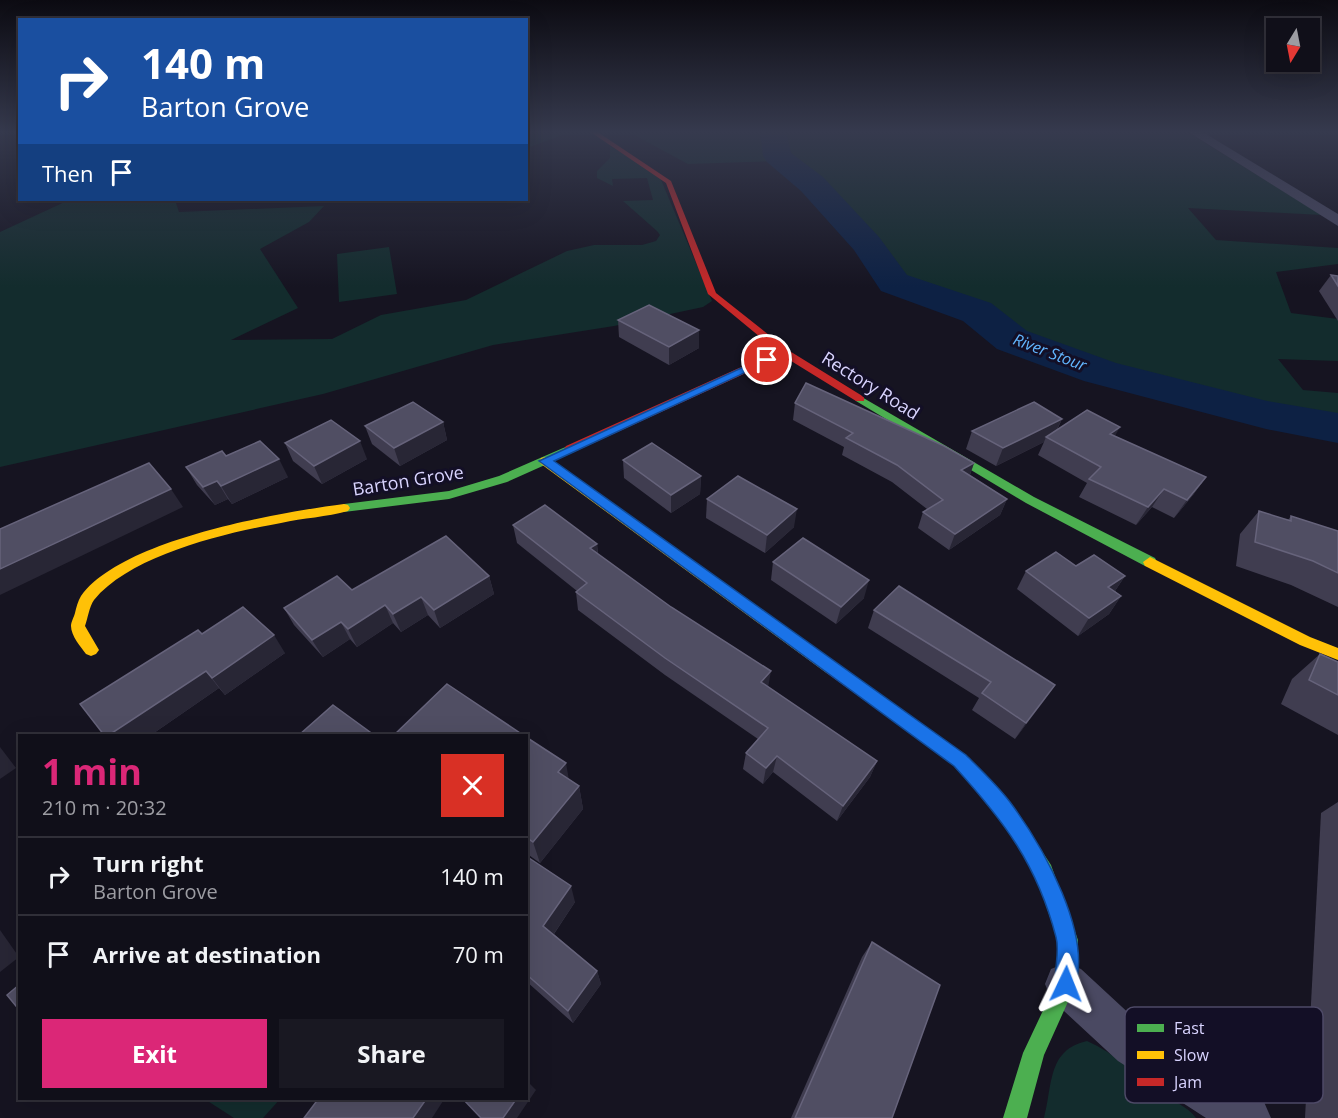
<!DOCTYPE html>
<html lang="en">
<head>
<meta charset="utf-8">
<style>
  :root { --surface:#100f19; --page:#191822; --text:#f1f3f6; --muted:#9c9ca2; --line:#302f38; --accent:#db2777 }
  body { margin:0; font-family:"Open Sans",sans-serif; background:var(--page); color:var(--text); height:100vh; display:flex; flex-direction:column; font-size:22px; white-space:nowrap }
  * { box-sizing:border-box; margin:0 }
  p { font-size:20px; color:var(--muted) }
  .icon { flex:none; width:33px; height:33px; fill:none; stroke:currentColor; stroke-width:2; stroke-linecap:round; stroke-linejoin:round }
  .map { position:relative; flex:1; overflow:hidden }
  .sheet { position:absolute; left:18px; top:734px; width:510px; height:366px; display:flex; flex-direction:column; background:var(--surface); border-radius:0px; box-shadow:0 6px 24px #0002,0 0 0 2px var(--line) }
  .sheet>* { flex:none }
  .banner { position:absolute; left:18px; top:18px; width:510px; height:183px; border-radius:0px; box-shadow:0 6px 24px #0002,0 0 0 2px var(--line); background:#1a4fa0; color:#fff; overflow:hidden }
  .needle { width:39px; rotate:190deg }
  .buttons { position:absolute; left:1266px; top:18px; display:grid; gap:12px }
  .buttons a { display:grid; place-items:center; width:54px; height:54px; border-radius:0px; background:var(--surface); box-shadow:0 6px 24px #0002,0 0 0 2px var(--line); font-size:30px }
  .pin { position:absolute; display:grid; place-items:center; width:51px; height:51px; color:#fff; margin:-26px; border:3px solid #fff; border-radius:50%; box-shadow:0 2px 6px #0007 }
  .me { position:absolute; width:66px; margin:-33px; rotate:2deg; stroke-linejoin:round; filter:drop-shadow(0 0 4px #0008) }
  .turn { display:flex; align-items:center; gap:21px; height:126px; padding:0 24px; font-size:27px }
  .turn .icon { width:78px; height:78px; stroke-width:2.5 }
  .turn b { display:block; font-size:42px; line-height:51px }
  .then { display:flex; align-items:center; height:57px; padding:0 24px; background:#0003; gap:12px; font-size:22px }
  .round { display:grid; place-items:center; flex:none; width:63px; height:63px; border-radius:0px; background:var(--page) }
  .head { display:flex; align-items:center; justify-content:space-between; height:102px; padding:0 24px }
  h1 { font-size:36px; font-weight:700; line-height:45px; color:var(--accent) }
  .action { display:flex; gap:12px; margin-top:auto; padding:12px 24px }
  .action a { flex:1; height:69px; border-radius:0px; background:var(--accent); color:#fff; font-size:24px; font-weight:700; line-height:69px; text-align:center }
  .action a+a { background:var(--page); color:var(--text) }
  ul { padding:0; list-style:none }
  li { display:flex; align-items:center; gap:18px; height:78px; padding:0 24px; border-top:2px solid var(--line) }
  li div { flex:1 }
  li b { display:block; font-size:22px }
  li em { font-style:normal }
  .map>svg:first-child { display:block }
</style>
</head>
<body>
<div class="map">
<svg width="1338" height="1118" viewBox="0 0 1338 1118">
  <rect width="100%" height="100%" fill="#161421"/>
  <!-- green -->
  <g fill="#132c2d">
    <polygon points="538,131 585,131 586,132 565,134 527,148 526,132"/>
    <polygon points="627,131 769,131 770,145 781,154 780,161 796,158 783,146 783,131 1167,131 1192,135 1322,215 1188,208 1216,240 1338,248 1338,264 1276,272 1291,313 1338,319 1338,361 1278,359 1303,390 1338,393 1338,436 1161,401 1071,371 1003,338 967,315 896,288 880,276 857,242 780,161 688,164"/>
    <polygon points="610,146 659,175 712,301 703,307 614,326 493,345 323,394 0,467 0,232 69,200 175,200 179,212 324,206 309,222 260,249 298,308 231,340 332,339 381,315 466,300 567,251 594,245 642,245 656,241 660,235 657,231 623,201 653,200 647,178 612,179 613,186 597,178 597,171 610,158"/>
    <polygon points="389,247 397,294 339,302 337,254"/>
    <path d="M1087 1041C1115 1053 1137 1076 1162 1093 1174 1102 1187 1106 1196 1118H1044C1053 1085 1047 1050 1087 1041Z"/>
    <polygon points="203,1098 281,1098 263,1118 234,1118"/>
  </g>
  <g fill="none" stroke-linecap="round" stroke-linejoin="round">
    <!-- river -->
    <polygon fill="#0d2144" fill-rule="evenodd" points="760,131 786,131 791,153 823,177 879,237 907,275 991,303 1027,331 1116,363 1267,401 1338,413 1338,443 1266,429 1084,381 997,349 963,321 881,291 854,250 801,191 767,162 763,156"/>
    <!-- street -->
    <g fill="#4a4962" fill-rule="evenodd">
      <polygon points="1187,131 1201,131 1338,214 1338,226"/>
      <polygon points="1066,963 1081,969 1148,1031 1264,1102 1271,1118 1206,1118 1118,1061 1051,999 1045,984 1051,969"/>
    </g>
    <!-- fast -->
    <g fill="#4caf50" fill-rule="evenodd">
      <polygon points="860,396 1034,497 1155,558 1157,562 1155,566 1145,566 1026,503 856,401 855,399"/>
      <polygon points="570,445 576,449 574,452 507,482 449,499 344,512 338,508 344,504 449,491 499,476"/>
      <polygon points="1009,807 1015,810 1051,865 1078,940 1076,984 1044,1055 1027,1118 1003,1118 1023,1053 1056,983 1058,940 1036,877 1000,816 1003,810"/>
    </g>
    <!-- slow -->
    <g fill="#ffc107" fill-rule="evenodd">
      <polygon points="545,457 838,664 841,669 838,674 833,675 828,674 541,464 539,461 541,458"/>
      <path d="M344 504 348 505 350 508 348 511C327 517 303 518 281 523 225 533 131 555 94 600 89 607 88 618 85 626L99 650 96 654 91 656 86 654C81 647 71 636 71 626 71 622 74 617 75 613 76 608 78 601 81 596 122 539 277 513 344 504Z"/>
      <polygon points="1150,557 1310,637 1338,648 1338,660 1300,645 1145,566 1143,562"/>
    </g>
    <!-- jam -->
    <g fill="#c62828" fill-rule="evenodd">
      <polygon points="589,131 596,131 671,181 716,293 788,350 864,397 864,401 856,401 783,356 574,452 566,452 564,449 566,446 777,351 708,294 666,183"/>
      <polygon points="833,663 966,755 1015,810 1018,816 1015,822 1009,825 1003,822 954,765 828,674 825,669 828,664"/>
    </g>
  </g>
  <!-- wall -->
  <g fill="#403d50">
    <polygon points="1331,275 1338,276 1338,321 1319,291"/>
    <polygon points="618,320 699,330 699,348 669,365 619,337"/>
    <polygon points="795,403 974,463 970,475 1007,499 1000,515 949,550 918,528 923,512 927,509 892,482 842,455 844,447 793,420"/>
    <polygon points="1062,419 1057,430 1115,436 1206,477 1193,495 1174,518 1152,507 1136,525 1079,497 1087,483 1038,455 1044,442 996,466 966,449 972,431"/>
    <polygon points="443,422 447,440 400,466 372,444 365,426"/>
    <polygon points="285,443 367,459 322,484 293,461"/>
    <polygon points="226,456 288,477 232,504 228,499 215,505 197,485 186,467"/>
    <polygon points="623,460 701,476 700,494 671,513 624,478"/>
    <polygon points="707,499 794,527 765,553 706,518"/>
    <polygon points="1259,511 1288,520 1291,516 1338,531 1338,607 1291,585 1236,566 1240,534"/>
    <polygon points="513,525 597,544 598,554 768,687 877,761 870,777 837,821 773,772 763,784 743,769 746,753 758,739 665,675 578,610 576,592 577,591 517,543"/>
    <polygon points="773,562 864,598 836,624 771,580"/>
    <polygon points="1076,566 1125,576 1115,591 1121,596 1109,614 1078,636 1017,589 1026,571"/>
    <polygon points="489,576 494,594 440,628 428,615 401,632 393,623 357,647 350,639 323,657 294,625 284,608 352,590"/>
    <polygon points="874,610 1055,685 1015,739 972,710 979,698 868,628"/>
    <polygon points="202,634 285,653 225,695 219,688 151,735 104,735"/>
    <polygon points="1320,654 1338,662 1338,735 1281,704 1292,679"/>
    <polygon points="526,737 569,780 579,786 583,809 540,863 526,853"/>
    <polygon points="1338,802 1338,1118 1305,1118 1321,813"/>
    <polygon points="526,856 575,902 554,934 597,971 601,984 573,1023 526,981"/>
    <polygon points="872,942 892,1118 791,1118 862,957"/>
  </g>
  <!-- shaded-wall -->
  <g fill="#282635">
    <polygon points="699,330 699,348 669,365 669,347"/>
    <polygon points="1062,419 1053,437 1046,437 1044,442 996,466 1003,448"/>
    <polygon points="443,422 447,440 400,466 394,448"/>
    <polygon points="1120,427 1110,445 1110,434"/>
    <polygon points="360,441 367,459 322,484 314,466"/>
    <polygon points="279,459 288,477 232,504 221,486"/>
    <polygon points="974,463 968,480 961,470"/>
    <polygon points="701,476 700,494 671,513 671,495"/>
    <polygon points="1206,477 1193,495 1174,518 1187,500"/>
    <polygon points="217,481 228,499 215,505 203,487"/>
    <polygon points="171,489 183,507 0,595 0,569"/>
    <polygon points="1164,489 1152,507 1136,525 1148,507"/>
    <polygon points="1007,499 1000,515 949,550 955,534"/>
    <polygon points="797,509 794,527 765,553 767,535"/>
    <polygon points="597,544 598,562 590,548"/>
    <polygon points="489,576 494,594 440,628 434,610"/>
    <polygon points="1125,576 1113,594 1108,587"/>
    <polygon points="869,580 864,598 836,624 841,607"/>
    <polygon points="1121,596 1109,614 1078,636 1089,618"/>
    <polygon points="421,597 428,615 401,632 393,614"/>
    <polygon points="385,605 393,623 357,647 348,629"/>
    <polygon points="341,622 350,639 323,657 312,640"/>
    <polygon points="274,635 285,653 225,695 212,678"/>
    <polygon points="206,671 219,688 151,735 109,735"/>
    <polygon points="771,671 768,688 761,682"/>
    <polygon points="1055,685 1044,701 1015,739 1026,723"/>
    <polygon points="0,747 16,768 0,779"/>
    <polygon points="777,756 773,772 763,784 766,768"/>
    <polygon points="877,761 870,777 837,821 843,806"/>
    <polygon points="566,763 570,786 558,772"/>
    <polygon points="579,786 583,809 540,863 533,842"/>
    <polygon points="571,886 575,902 549,941 543,926"/>
    <polygon points="0,930 19,957 0,972"/>
    <polygon points="597,971 601,984 573,1023 568,1011"/>
    <polygon points="528,1082 536,1090 517,1118 503,1118 517,1098 526,1098 526,1084"/>
    <polygon points="427,1098 445,1098 432,1118 413,1118"/>
  </g>
  <!-- building -->
  <g fill="#504e63" stroke="#66637b" stroke-width="1.5">
    <polygon points="1331,275 1338,276 1338,286"/>
    <polygon points="649,305 699,330 669,347 618,320"/>
    <polygon points="806,383 944,446 974,463 961,470 1007,499 955,534 923,512 943,500 897,465 846,438 853,433 795,403"/>
    <polygon points="413,402 443,422 394,448 365,426"/>
    <polygon points="1034,402 1062,419 1003,448 972,431"/>
    <polygon points="1087,410 1120,427 1110,434 1206,477 1187,500 1164,489 1148,507 1089,479 1101,467 1046,437"/>
    <polygon points="331,420 360,441 314,466 285,443"/>
    <polygon points="260,441 279,459 221,486 217,481 203,487 186,467 222,451 226,456"/>
    <polygon points="652,443 701,476 671,495 623,460"/>
    <polygon points="149,463 171,489 0,569 0,529"/>
    <polygon points="738,476 797,509 767,535 707,499"/>
    <polygon points="545,505 597,544 590,548 671,607 771,671 761,682 877,761 843,806 777,756 766,768 746,753 768,728 665,658 576,592 587,583 513,525"/>
    <polygon points="1259,511 1291,521 1291,516 1338,531 1338,573 1313,561 1255,542"/>
    <polygon points="446,536 489,576 434,610 421,597 393,614 385,605 348,629 341,622 312,640 284,608 337,576 352,590"/>
    <polygon points="803,538 869,580 841,607 773,562"/>
    <polygon points="1056,552 1076,566 1094,555 1125,576 1108,587 1121,596 1089,618 1026,571"/>
    <polygon points="899,586 1055,685 1026,723 982,693 991,682 874,610"/>
    <polygon points="243,607 274,635 212,678 206,671 109,735 104,735 80,704 198,630 202,634"/>
    <polygon points="1320,654 1338,662 1338,695 1309,680"/>
    <polygon points="447,684 523,735 394,735"/>
    <polygon points="333,705 374,735 299,735"/>
    <polygon points="526,737 566,763 558,772 579,786 533,842 526,837"/>
    <polygon points="526,856 571,886 543,926 597,971 568,1011 526,974"/>
    <polygon points="872,942 940,985 892,1118 795,1118"/>
    <polygon points="20,984 20,1011 7,995"/>
    <polygon points="319,1098 427,1098 413,1118 304,1118"/>
    <polygon points="462,1098 517,1098 503,1118 481,1118"/>
  </g>
  <!-- sky -->
  <linearGradient id="sky" x2="0" y2="1"><stop stop-color="#0c0b12"/><stop offset="0.46" stop-color="#363a4e"/><stop offset="1" stop-color="#363a4e" stop-opacity="0"/></linearGradient>
  <rect width="1338" height="287" fill="url(#sky)"/>
  <!-- route -->
  <path fill="#1a73e8" stroke="#114b97" stroke-width="1.5" d="M763 358 772 360 554 461 966 755C981 770 997 785 1010 802 1042 845 1096 938 1073 992L1066 995 1058 992C1051 974 1061 955 1056 937 1037 864 1004 821 954 766L539 461Z"/>
  <g text-anchor="middle" dominant-baseline="central" stroke-width="6" stroke-linejoin="round" paint-order="stroke">
    <!-- far-water labels -->
    <g font-size="16" font-style="italic" fill="#62b6ff" stroke="#130f26">
      <text transform="translate(1050 352) rotate(21)">River Stour</text>
    </g>
    <!-- street labels -->
    <g font-size="18" fill="#d9d4ff" stroke="#130f26">
      <text transform="translate(871 385) rotate(32)">Rectory Road</text>
      <text transform="translate(408 480) rotate(-9)">Barton Grove</text>
    </g>
  </g>
  <!-- legend -->
  <rect x="1125" y="1007" width="198" height="96" rx="9" fill="#130f26" stroke="#4e4a67" stroke-width="1.5"/>
  <rect x="1137" y="1024" width="27" height="8" fill="#4caf50"/>
  <rect x="1137" y="1051" width="27" height="8" fill="#ffc107"/>
  <rect x="1137" y="1078" width="27" height="8" fill="#c62828"/>
  <g font-size="16" fill="#d9d4ff">
    <text x="1174" y="1034">Fast</text>
    <text x="1174" y="1061">Slow</text>
    <text x="1174" y="1088">Jam</text>
  </g>
</svg>
<div class="buttons">
<a><svg class="needle" viewBox="-14 -14 28 28"><path d="M0-13l5 13h-10z" fill="#e53935"/><path d="M0 13l5-13h-10z" fill="#9c9ca2"/></svg></a>
</div>
<div class="pin" style="left:767px;top:360px;background:#d93025"><svg class="icon" aria-label="arrive" viewBox="0 0 24 24"><path d="M6 21V4h12l-3 4 3 4H6"/></svg></div>
<svg class="me" style="left:1066px;top:984px" viewBox="-20 -20 40 40"><path d="M0-17L14 15 0 8-14 15z" fill="#1a73e8" stroke="#fff" stroke-width="4"/></svg>
<div class="banner">
<div class="turn"><svg class="icon" aria-label="right" viewBox="0 0 24 24"><path d="M7 20v-9h11M14 6l5 5-5 5"/></svg><div><b>140 m</b>Barton Grove</div></div>
<div class="then">Then<svg class="icon" aria-label="arrive" viewBox="0 0 24 24"><path d="M6 21V4h12l-3 4 3 4H6"/></svg></div>
</div>
<section class="sheet">
<div class="head"><div><h1>1 min</h1><p>210 m · 20:32</p></div><a class="round" style="background:#d93025;color:#fff"><svg class="icon" aria-label="close" viewBox="0 0 24 24"><path d="M6 6l12 12M18 6L6 18"/></svg></a></div>
<ul>
<li><svg class="icon" aria-label="right" viewBox="0 0 24 24"><path d="M7 20v-9h11M14 6l5 5-5 5"/></svg><div><b>Turn right</b><p>Barton Grove</p></div><em>140 m</em></li>
<li><svg class="icon" aria-label="arrive" viewBox="0 0 24 24"><path d="M6 21V4h12l-3 4 3 4H6"/></svg><div><b>Arrive at destination</b></div><em>70 m</em></li>
</ul>
<div class="action"><a>Exit</a><a>Share</a></div>
</section>
</div>
</body>
</html>
